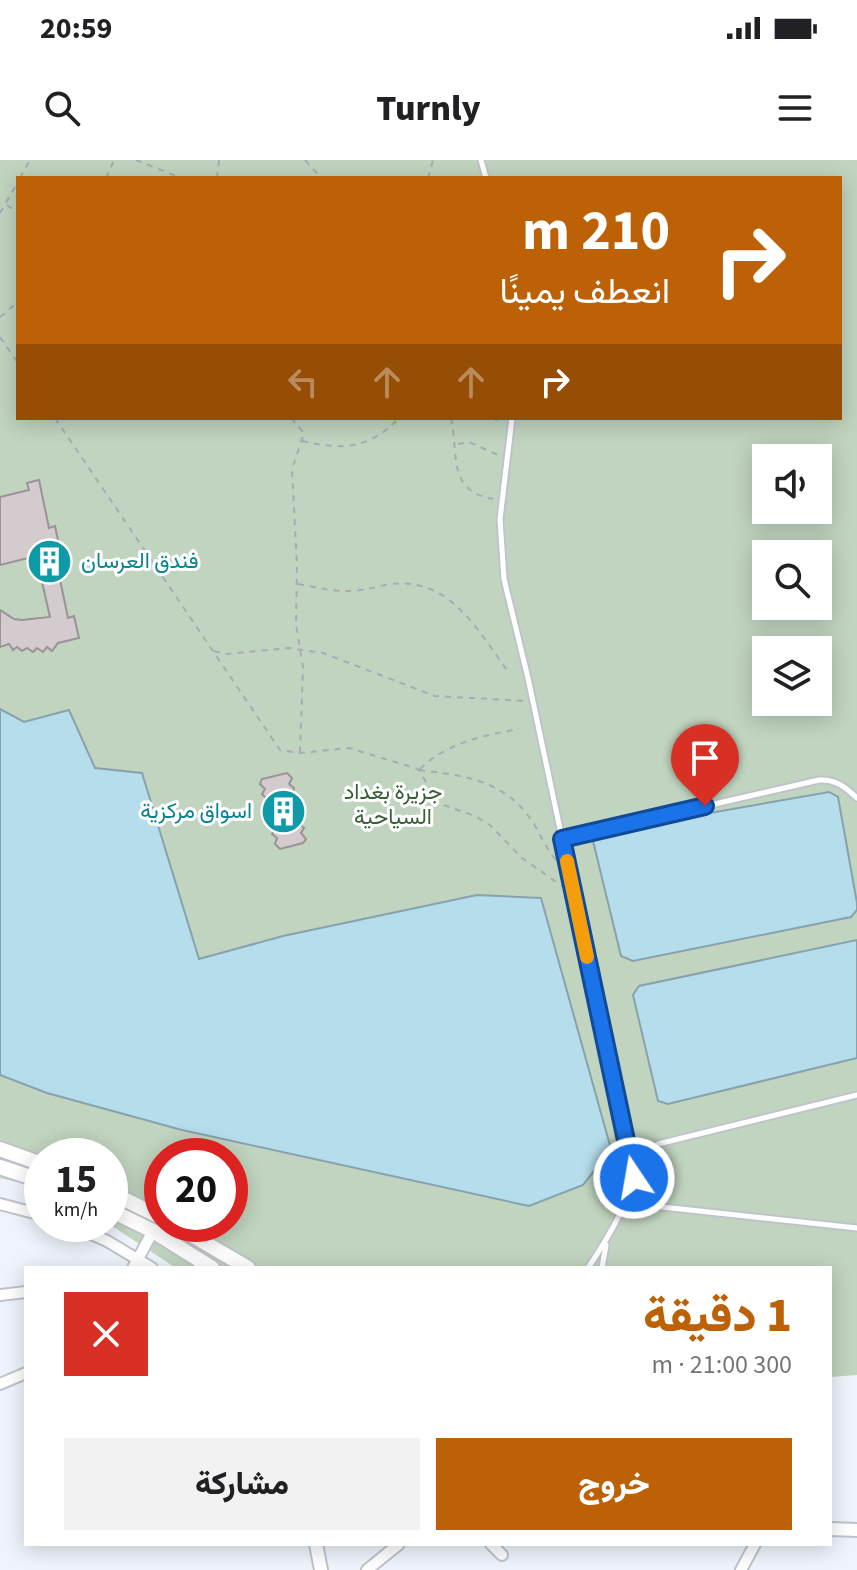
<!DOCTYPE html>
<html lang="ar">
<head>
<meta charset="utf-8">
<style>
  :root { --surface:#fff; --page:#f2f2f2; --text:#202124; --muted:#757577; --accent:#bc6106 }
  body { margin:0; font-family:"Source Sans 3",Vazirmatn,sans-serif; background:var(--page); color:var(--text); direction:rtl; height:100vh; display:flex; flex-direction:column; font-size:30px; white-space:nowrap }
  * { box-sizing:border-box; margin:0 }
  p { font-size:26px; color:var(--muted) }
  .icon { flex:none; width:44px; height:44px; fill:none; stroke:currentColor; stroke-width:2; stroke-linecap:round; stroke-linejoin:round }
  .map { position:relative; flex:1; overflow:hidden; direction:ltr }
  .panel { position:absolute; left:24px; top:1106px; width:808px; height:280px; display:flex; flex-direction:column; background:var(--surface); border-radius:0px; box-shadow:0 4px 20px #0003; direction:rtl }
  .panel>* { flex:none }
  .top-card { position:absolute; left:16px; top:16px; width:826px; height:244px; border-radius:0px; box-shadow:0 4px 20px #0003; direction:rtl; background:#bc6106; color:#fff; overflow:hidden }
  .buttons { position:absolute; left:752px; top:284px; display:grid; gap:16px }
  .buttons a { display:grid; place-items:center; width:80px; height:80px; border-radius:0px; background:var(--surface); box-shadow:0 4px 20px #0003; font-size:40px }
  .speed { position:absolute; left:24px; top:978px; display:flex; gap:16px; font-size:40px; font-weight:700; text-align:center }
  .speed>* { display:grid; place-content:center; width:104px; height:104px; border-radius:50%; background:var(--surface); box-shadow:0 4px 20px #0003; line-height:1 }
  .speed small { font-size:20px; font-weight:400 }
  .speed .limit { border:12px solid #d22; background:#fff; color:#111 }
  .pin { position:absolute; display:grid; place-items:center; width:68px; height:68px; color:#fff; margin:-82px -34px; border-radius:50% 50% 50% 0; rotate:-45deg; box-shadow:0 0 8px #0007 }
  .pin .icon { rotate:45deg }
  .me { position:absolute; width:88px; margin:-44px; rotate:348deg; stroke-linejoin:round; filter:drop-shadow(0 0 6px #0008) }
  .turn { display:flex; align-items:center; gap:28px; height:168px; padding:0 40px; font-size:36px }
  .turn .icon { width:104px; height:104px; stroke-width:2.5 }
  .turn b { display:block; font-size:56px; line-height:68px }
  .lanes { display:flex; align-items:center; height:76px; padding:0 40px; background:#0003; justify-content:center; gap:40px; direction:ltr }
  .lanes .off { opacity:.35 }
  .round { display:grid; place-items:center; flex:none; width:84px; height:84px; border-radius:0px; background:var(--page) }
  .summary { display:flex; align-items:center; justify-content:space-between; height:136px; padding:0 40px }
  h1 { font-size:48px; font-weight:800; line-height:60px; color:var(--accent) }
  .cta { display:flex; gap:16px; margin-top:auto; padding:16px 40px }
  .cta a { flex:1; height:92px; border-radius:0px; background:var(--accent); color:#fff; font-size:32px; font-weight:800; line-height:92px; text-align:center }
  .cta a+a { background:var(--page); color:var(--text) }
  .status { display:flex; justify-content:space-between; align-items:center; height:56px; padding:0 40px; background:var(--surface); direction:ltr }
  .status svg { height:22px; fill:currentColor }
  header { display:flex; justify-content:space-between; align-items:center; height:104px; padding:0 40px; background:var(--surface); font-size:36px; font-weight:800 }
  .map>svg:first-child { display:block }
</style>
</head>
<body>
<div class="status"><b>20:59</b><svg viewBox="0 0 49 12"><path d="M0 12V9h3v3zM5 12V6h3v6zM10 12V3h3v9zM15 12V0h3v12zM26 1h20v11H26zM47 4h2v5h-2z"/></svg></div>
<header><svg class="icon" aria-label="menu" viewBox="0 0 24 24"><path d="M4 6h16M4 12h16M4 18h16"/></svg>Turnly<svg class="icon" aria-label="search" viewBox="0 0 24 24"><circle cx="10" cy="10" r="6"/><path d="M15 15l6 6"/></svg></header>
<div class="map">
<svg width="857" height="1410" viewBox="0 0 857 1410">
  <rect width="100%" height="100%" fill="#eff4fc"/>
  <!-- green -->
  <path fill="#c1d4bf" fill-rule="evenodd" d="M0 0H857V1215L830 1217V1108H176L109 1064 110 996H42V1028L0 1018ZM18 18H840V258H18ZM766 298H818V350H766ZM766 394H818V446H766ZM766 490H818V542H766ZM162 996H230V1064H162Z"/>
  <!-- water -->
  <g fill="#b6ddeb" stroke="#87a2ad" stroke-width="2">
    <polygon points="0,549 24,562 69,550 95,608 142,613 199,799 283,776 477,735 541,738 611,989 583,1025 529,1046 182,970 47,933 0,915"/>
    <polygon points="829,632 838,637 857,743 857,750 851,757 633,801 621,796 593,681 602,672"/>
    <polygon points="857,780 857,898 668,944 658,941 633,835 639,826"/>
  </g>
  <!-- building -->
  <g fill="#d4cbcf" stroke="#9b9296" stroke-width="2">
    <polygon points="39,320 49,368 55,366 65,414 59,415 68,458 74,456 79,478 58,483 52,491 47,487 43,492 37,488 33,492 27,488 22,491 17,487 13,490 9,484 0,487 0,450 14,459 22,460 50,457 36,396 0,405 0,337 29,330 27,323"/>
    <polygon points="287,613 292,618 289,624 294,628 292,634 296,638 294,644 299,649 296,654 301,658 298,663 304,668 301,673 306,679 303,683 280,689 275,684 277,678 272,674 275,668 270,664 272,658 267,654 270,649 265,644 267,639 262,634 265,629 260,624 262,619"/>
  </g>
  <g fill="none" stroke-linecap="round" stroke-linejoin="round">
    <defs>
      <g id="service">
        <polyline points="481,0 486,18"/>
        <polyline points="512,258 500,359 504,419 528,518 634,1018"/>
        <path d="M562 679 819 620C836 619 845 627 857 638"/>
        <polyline points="625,1043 857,1068"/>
        <path d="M588 1108C602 1087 615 1066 625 1043 634 1022 640 999 658 984L857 935"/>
        <polyline points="602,1108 606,1085"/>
      </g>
      <g id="minor">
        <polyline points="0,1044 42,1055"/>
        <polyline points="69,1064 107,1081 152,1108"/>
        <polyline points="133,1108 153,1071"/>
        <polyline points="0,1135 26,1132"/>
        <polyline points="0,1224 26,1213"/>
        <polyline points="491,1384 502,1395"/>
        <polyline points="367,1410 399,1384"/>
        <polyline points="741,1410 755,1384"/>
      </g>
      <g id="tertiary">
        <polyline points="830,1369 857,1370"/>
        <polyline points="316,1384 321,1410"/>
      </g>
      <g id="secondary">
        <polyline points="0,989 42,1004"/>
        <polyline points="0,1007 42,1021"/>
        <polyline points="110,1032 162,1058"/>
        <polyline points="110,1050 153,1071 212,1108"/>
        <polyline points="173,1064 248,1108"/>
      </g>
    </defs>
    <!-- service casing -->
    <use href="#service" stroke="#bfc4cc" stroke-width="9"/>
    <!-- minor casing -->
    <use href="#minor" stroke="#bfc4cc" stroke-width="14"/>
    <!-- tertiary casing -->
    <use href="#tertiary" stroke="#bfc4cc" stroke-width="16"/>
    <!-- secondary casing -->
    <use href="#secondary" stroke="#bfc4cc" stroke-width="18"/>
    <!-- path -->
    <g stroke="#a8acb2" stroke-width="2" stroke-dasharray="6 6" stroke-linecap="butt">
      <polyline points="136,0 181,18"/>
      <polyline points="305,0 321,18"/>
      <polyline points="20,18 30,0"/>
      <polyline points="106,18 114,0"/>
      <polyline points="217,18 219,0"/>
      <polyline points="428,18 433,0"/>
      <polyline points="7,45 18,53"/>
      <polyline points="0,53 18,22"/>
      <polyline points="0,157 18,142"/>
      <polyline points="0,177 18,203"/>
      <polyline points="55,258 280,590 300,593 349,588 415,608 419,610 438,643 475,656 490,665 522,698 562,726"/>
      <polyline points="291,258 304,273 292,309 297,406 296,464 303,507 300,592"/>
      <path d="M451 258C459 296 447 331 493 339"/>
      <polyline points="492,258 502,263"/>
      <path d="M302 281C343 290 368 290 399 258"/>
      <polyline points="458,284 469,282 500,296"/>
      <path d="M298 424C319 428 338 433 360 430 370 429 380 426 391 424 451 417 479 472 509 513"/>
      <polyline points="214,491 226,494 289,488 323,493 435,536 526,541"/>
      <path d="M420 609C446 583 485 575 519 569"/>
      <path d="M419 610C462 615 503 620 530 658 540 672 545 688 557 701"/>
    </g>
    <!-- service -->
    <use href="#service" stroke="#fff" stroke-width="5"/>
    <!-- minor -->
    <use href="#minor" stroke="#fff" stroke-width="10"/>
    <!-- tertiary -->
    <use href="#tertiary" stroke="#fff" stroke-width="12"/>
    <!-- secondary -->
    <use href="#secondary" stroke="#fff" stroke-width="14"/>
  </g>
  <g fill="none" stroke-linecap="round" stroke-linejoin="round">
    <defs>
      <polyline id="route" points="634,1018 562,679 705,646"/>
    </defs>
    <!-- route casing -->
    <use href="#route" stroke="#114b97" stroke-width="20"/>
    <!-- route -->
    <use href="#route" stroke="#1a73e8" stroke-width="14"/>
    <!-- slow -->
    <polyline stroke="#f59e0b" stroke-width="14" points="567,701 587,797"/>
  </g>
  <!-- icons -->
  <defs>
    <symbol id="building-disc" viewBox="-11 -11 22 22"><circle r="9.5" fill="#0f9aa8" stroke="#fff"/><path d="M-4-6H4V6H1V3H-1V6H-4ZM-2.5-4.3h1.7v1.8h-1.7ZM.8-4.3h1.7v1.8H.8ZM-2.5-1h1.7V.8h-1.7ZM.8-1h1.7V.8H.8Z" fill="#fff"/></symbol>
  </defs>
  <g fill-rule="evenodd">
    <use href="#building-disc" x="24" y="376" width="51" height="51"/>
    <use href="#building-disc" x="258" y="626" width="51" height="51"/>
  </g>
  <g text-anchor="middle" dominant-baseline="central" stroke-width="6" stroke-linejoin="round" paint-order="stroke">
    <!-- culture labels -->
    <g font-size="22" fill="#0d838f" stroke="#fff" text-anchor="start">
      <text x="81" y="401">فندق العرسان</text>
      <text x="252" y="651" text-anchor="end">اسواق مركزية</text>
    </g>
    <!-- park labels -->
    <g font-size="22" fill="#385d37" stroke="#fff">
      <text x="393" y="632">جزيرة بغداد<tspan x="393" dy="25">السياحية</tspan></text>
    </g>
  </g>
</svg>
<div class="buttons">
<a><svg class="icon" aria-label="sound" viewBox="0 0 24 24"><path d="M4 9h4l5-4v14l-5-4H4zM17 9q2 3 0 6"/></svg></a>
<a><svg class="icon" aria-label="search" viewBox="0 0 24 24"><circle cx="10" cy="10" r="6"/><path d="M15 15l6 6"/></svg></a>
<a><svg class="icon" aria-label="layers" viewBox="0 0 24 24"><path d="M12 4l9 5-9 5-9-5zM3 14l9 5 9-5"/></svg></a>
</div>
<div class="speed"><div>15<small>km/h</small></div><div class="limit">20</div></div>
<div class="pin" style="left:705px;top:646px;background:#d93025"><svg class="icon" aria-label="arrive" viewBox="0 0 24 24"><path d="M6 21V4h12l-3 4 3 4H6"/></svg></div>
<svg class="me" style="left:634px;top:1018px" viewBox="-20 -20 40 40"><circle r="17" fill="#1a73e8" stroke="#fff" stroke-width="3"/><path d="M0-11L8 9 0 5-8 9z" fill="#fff"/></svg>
<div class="top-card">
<div class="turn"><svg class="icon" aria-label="right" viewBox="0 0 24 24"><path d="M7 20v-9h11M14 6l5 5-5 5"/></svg><div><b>210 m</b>انعطف يمينًا</div></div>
<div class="lanes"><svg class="icon off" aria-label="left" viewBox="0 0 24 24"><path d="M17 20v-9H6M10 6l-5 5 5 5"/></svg><svg class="icon off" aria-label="ahead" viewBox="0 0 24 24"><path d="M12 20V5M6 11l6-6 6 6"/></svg><svg class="icon off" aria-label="ahead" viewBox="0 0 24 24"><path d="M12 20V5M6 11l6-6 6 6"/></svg><svg class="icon" aria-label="right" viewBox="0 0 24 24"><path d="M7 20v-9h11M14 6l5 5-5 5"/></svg></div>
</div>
<section class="panel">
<div class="summary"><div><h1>1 دقيقة</h1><p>300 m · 21:00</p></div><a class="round" style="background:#d93025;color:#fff"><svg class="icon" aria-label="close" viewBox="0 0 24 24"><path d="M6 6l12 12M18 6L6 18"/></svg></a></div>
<div class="cta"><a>خروج</a><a>مشاركة</a></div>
</section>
</div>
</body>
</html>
